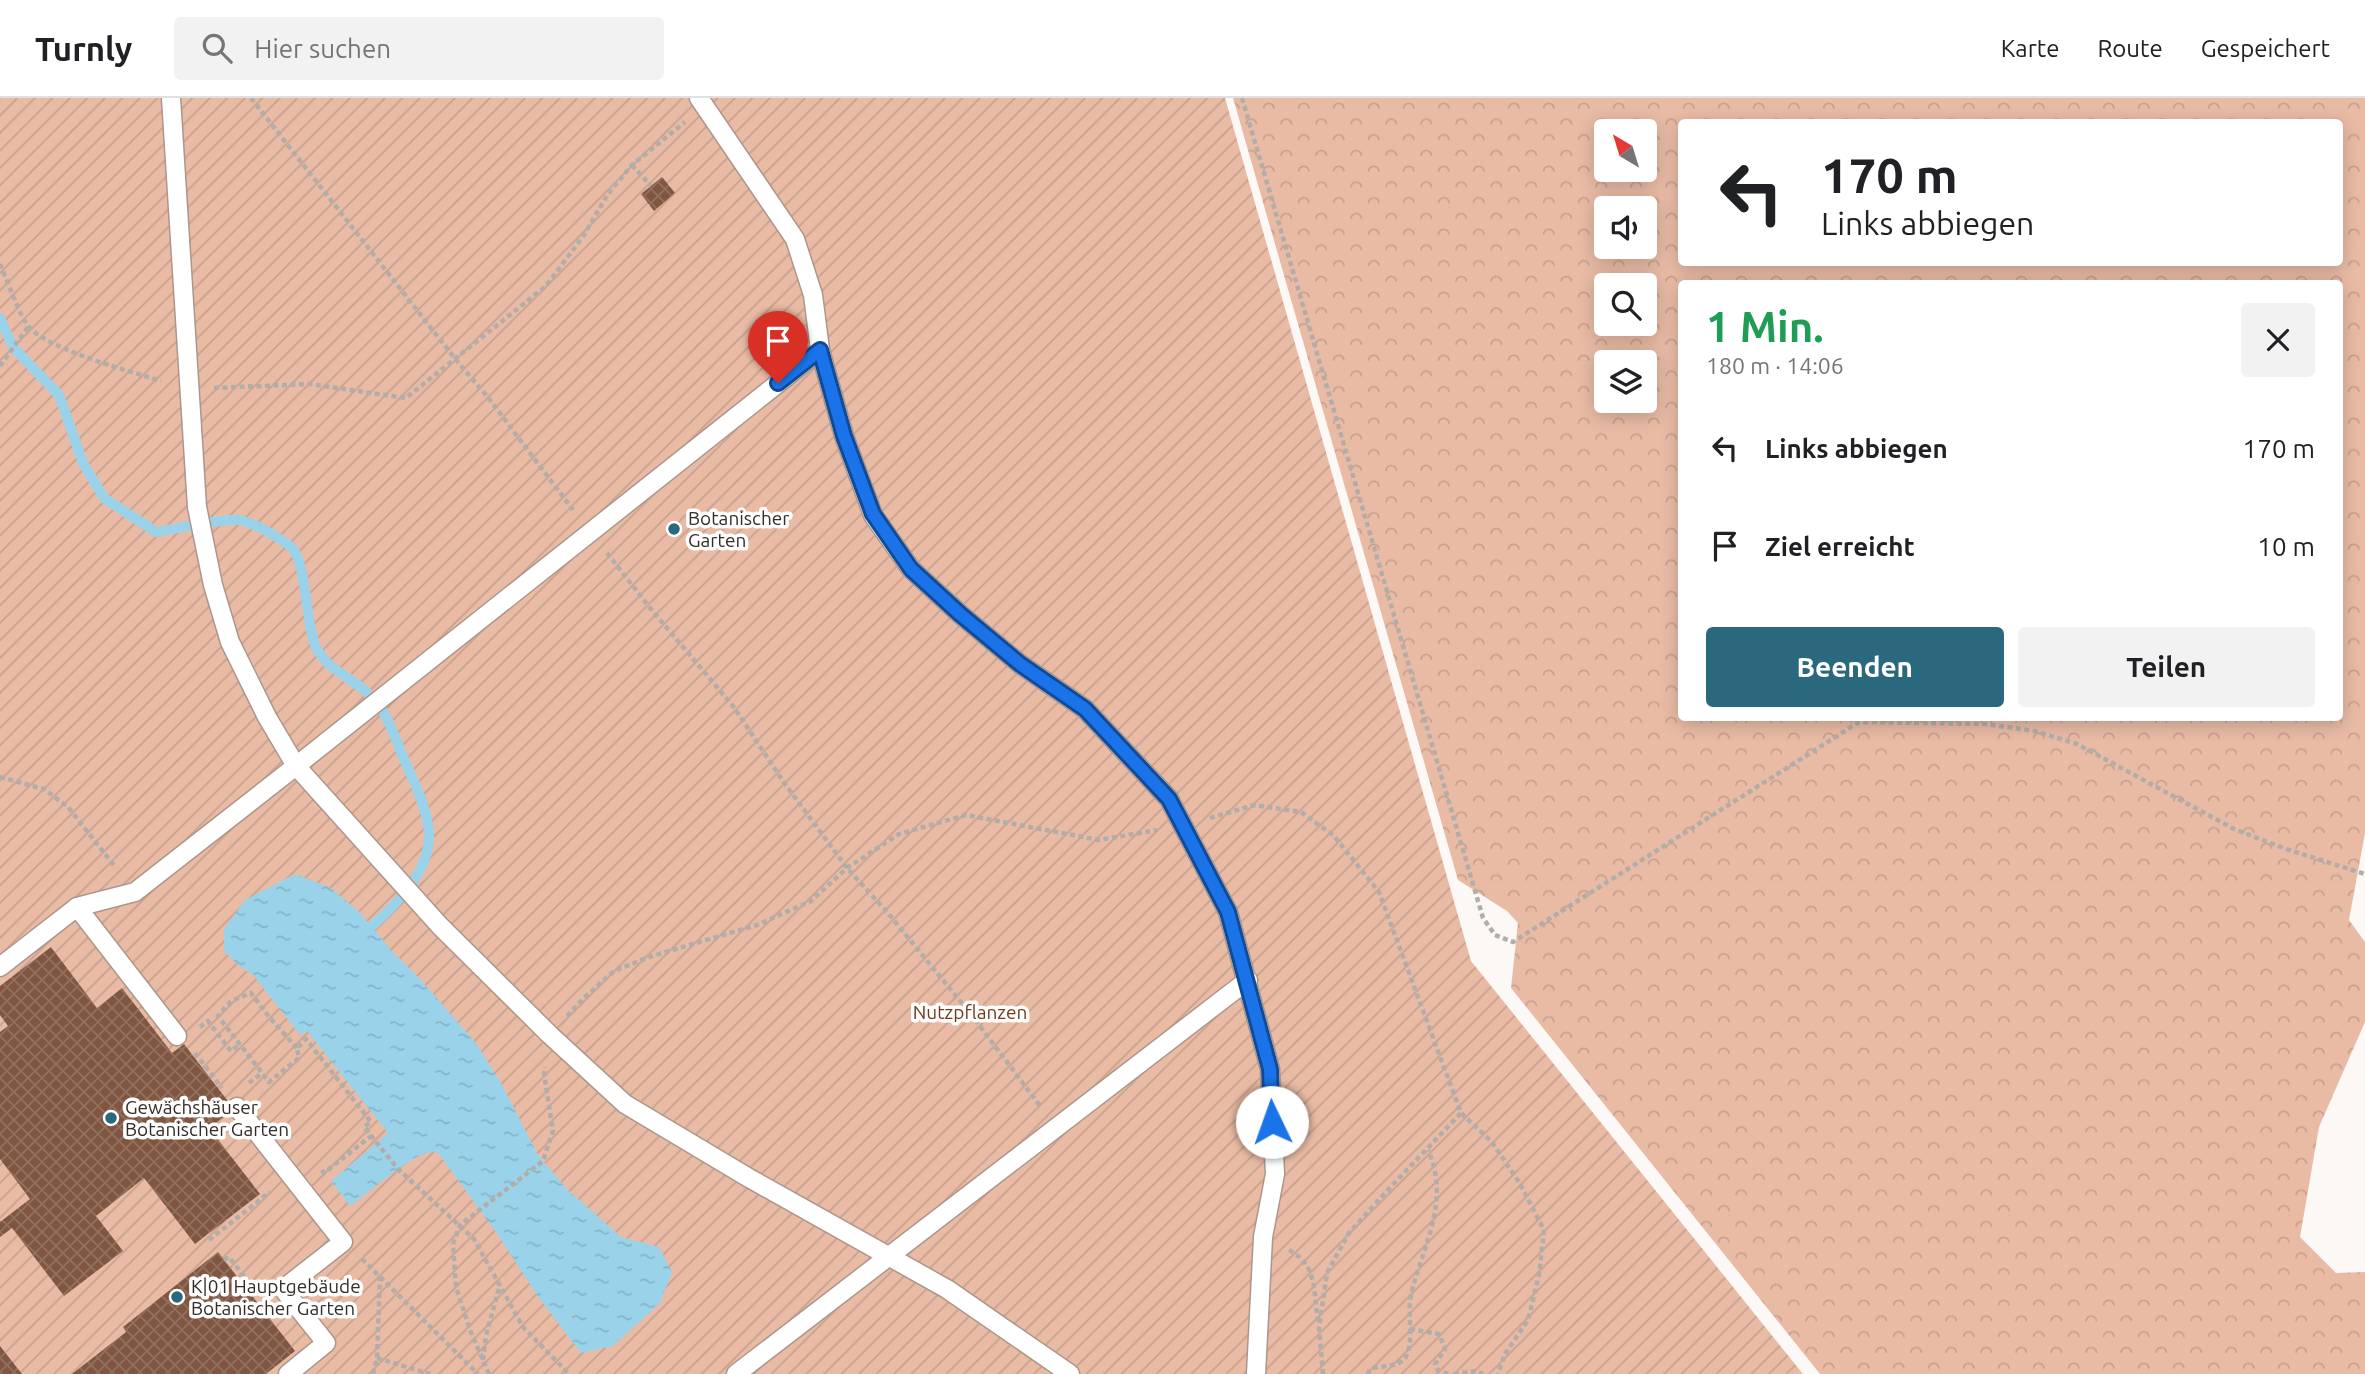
<!DOCTYPE html>
<html lang="de">
<head>
<meta charset="utf-8">
<style>
  :root { --surface:#fff; --page:#f2f2f2; --text:#202124; --muted:#757577; --line:#e0e0e0; --accent:#2a687e }
  body { margin:0; font-family:Ubuntu,sans-serif; background:var(--page); color:var(--text); height:100vh; display:flex; flex-direction:column; font-size:26px; white-space:nowrap }
  * { box-sizing:border-box; margin:0 }
  p { font-size:23px; color:var(--muted) }
  .icon { flex:none; width:38px; height:38px; fill:none; stroke:currentColor; stroke-width:2; stroke-linecap:round; stroke-linejoin:round }
  .map { position:relative; flex:1; overflow:hidden }
  .details { position:absolute; left:1678px; top:182px; width:665px; height:441px; display:flex; flex-direction:column; background:var(--surface); border-radius:7px; box-shadow:0 4px 18px #0003 }
  .details>* { flex:none }
  .banner { position:absolute; left:1678px; top:21px; width:665px; height:147px; border-radius:7px; box-shadow:0 4px 18px #0003; background:#fff; color:var(--text); overflow:hidden }
  .needle { width:46px; rotate:322deg }
  .buttons { position:absolute; left:1594px; top:21px; display:grid; gap:14px }
  .buttons a { display:grid; place-items:center; width:63px; height:63px; border-radius:7px; background:var(--surface); box-shadow:0 4px 18px #0003; font-size:35px }
  .pin { position:absolute; display:grid; place-items:center; width:60px; height:60px; color:#fff; margin:-72px -30px; border-radius:50% 50% 50% 0; rotate:-45deg; box-shadow:0 0 7px #0007 }
  .pin .icon { rotate:45deg }
  .me { position:absolute; width:77px; margin:-38px; rotate:357deg; stroke-linejoin:round; filter:drop-shadow(0 0 5px #0008) }
  .turn { display:flex; align-items:center; gap:24px; height:147px; padding:0 28px; font-size:32px }
  .turn .icon { width:91px; height:91px; stroke-width:2.5 }
  .turn b { display:block; font-size:49px; line-height:60px }
  .round { display:grid; place-items:center; flex:none; width:74px; height:74px; border-radius:7px; background:var(--page) }
  .summary { display:flex; align-items:center; justify-content:space-between; height:119px; padding:0 28px }
  h1 { font-size:42px; font-weight:700; line-height:52px; color:#1e9e55 }
  .button { display:flex; gap:14px; margin-top:auto; padding:14px 28px }
  .button a { flex:1; height:80px; border-radius:7px; background:var(--accent); color:#fff; font-size:28px; font-weight:700; line-height:80px; text-align:center }
  .button a+a { background:var(--page); color:var(--text) }
  ul { padding:0; list-style:none }
  li { display:flex; align-items:center; gap:21px; height:98px; padding:0 28px }
  li div { flex:1 }
  li b { display:block; font-size:26px }
  li em { font-style:normal }
  header { display:flex; align-items:center; gap:42px; box-sizing:border-box; height:98px; padding:0 35px; background:var(--surface); border-bottom:2px solid var(--line) }
  header strong { font-size:33px }
  nav { display:flex; gap:38px; margin-inline-start:auto; font-size:24px }
  .search { width:490px; height:63px; background:var(--page); display:flex; align-items:center; gap:18px; box-sizing:border-box; padding:0 24px; border-radius:7px; color:var(--muted); font-size:26px }
  .map>svg:first-child { display:block }
</style>
</head>
<body>
<header>
<strong>Turnly</strong>
<div class="search"><svg class="icon" aria-label="search" viewBox="0 0 24 24"><circle cx="10" cy="10" r="6"/><path d="M15 15l6 6"/></svg>Hier suchen</div>
<nav><a>Karte</a><a>Route</a><a>Gespeichert</a></nav>
</header>
<div class="map">
<svg width="2365" height="1276" viewBox="0 0 2365 1276">
  <defs>
    <pattern id="forest-crowns" width="20" height="18" patternUnits="userSpaceOnUse" patternTransform="scale(1.75)"><rect width="20" height="18" fill="#e9bba5"/><path d="M2 6a3 3 0 1 1 6 0M12 15a3 3 0 1 1 6 0" fill="none" stroke="#c8a18e"/></pattern>
    <pattern id="garden-furrows" width="10" height="10" patternUnits="userSpaceOnUse" patternTransform="scale(1.75)"><rect width="10" height="10" fill="#e9bba5"/><path d="M-1 1l2-2M0 10L10 0M9 11l2-2" fill="none" stroke="#c8a18e"/></pattern>
    <pattern id="water-ripples" width="26" height="14" patternUnits="userSpaceOnUse" patternTransform="scale(1.75)"><rect width="26" height="14" fill="#9ad2ea"/><path d="M2 4q2-2 4 0t4 0M15 11q2-2 4 0t4 0" fill="none" stroke="#85b4c9"/></pattern>
    <pattern id="building-cross-hatch" width="8" height="8" patternUnits="userSpaceOnUse" patternTransform="scale(1.75)"><rect width="8" height="8" fill="#815641"/><path d="M0 0l8 8M0 8l8-8" fill="none" stroke="#917060"/></pattern>
  </defs>
  <rect width="100%" height="100%" fill="#fcf8f5"/>
  <!-- forest -->
  <path fill="url(#forest-crowns)" fill-rule="evenodd" d="M1233 0H2365V735L2349 822 2365 844V924L2319 1029 2300 1139 2336 1175 2365 1174V1276H1820L1511 890 1518 825 1507 813 1458 782ZM1682 24H2340V164H1682ZM1606 33H1645V72H1606ZM1606 110H1645V149H1606ZM1682 186H2340V620H1682ZM1606 187H1645V226H1606ZM1606 264H1645V303H1606Z"/>
  <!-- garden -->
  <polygon fill="url(#garden-furrows)" points="0,0 1225,0 1471,863 1803,1276 0,1276"/>
  <!-- water -->
  <polygon fill="url(#water-ripples)" points="295,776 331,790 360,815 392,853 421,882 475,944 501,985 538,1057 568,1092 621,1139 659,1149 672,1174 660,1205 613,1248 581,1255 537,1197 498,1137 439,1056 432,1053 415,1060 398,1071 350,1108 331,1083 388,1035 307,933 300,937 254,878 238,867 224,853 224,831 245,802"/>
  <g fill="none" stroke-linecap="round" stroke-linejoin="round">
    <!-- stream -->
    <path stroke="#9ad2ea" stroke-width="10" d="M0 220 13 249 59 297 83 365 104 400 156 434C173 431 226 420 240 422 256 426 279 439 292 450 306 464 306 525 315 547 326 574 359 581 376 604 389 619 396 643 404 661 414 684 428 712 429 736 430 773 397 806 372 828"/>
  </g>
  <!-- building -->
  <g fill="url(#building-cross-hatch)">
    <polygon points="662,79 675,95 654,113 641,96"/>
    <polygon points="51,849 97,910 122,890 172,955 184,946 234,1011 209,1030 260,1096 195,1146 144,1080 96,1118 123,1153 64,1198 12,1130 0,1139 0,1124 30,1101 0,1061 0,934 8,928 0,917 0,888"/>
    <polygon points="218,1154 295,1253 266,1276 72,1276 126,1234 123,1229"/>
    <polygon points="0,1248 22,1276 0,1276"/>
  </g>
  <g fill="none" stroke-linecap="round" stroke-linejoin="round">
    <defs>
      <g id="lane">
        <polyline points="171,0 197,409 213,487 230,544 267,619 296,668 440,828 550,937 625,1006 749,1080 947,1191 1070,1276"/>
        <polyline points="699,0 795,141 813,197 820,252 844,338 873,417 911,471 960,516 1020,566 1085,611 1169,701 1228,814 1270,971 1275,1076 1263,1139 1256,1276"/>
        <polyline points="77,809 177,938"/>
        <polyline points="0,869 77,809 135,794 296,668 820,252"/>
        <polyline points="237,1009 343,1144 283,1191 326,1245 288,1276"/>
        <polyline points="736,1276 1248,882"/>
      </g>
    </defs>
    <!-- lane casing -->
    <use href="#lane" stroke="#ac968c" stroke-width="21"/>
    <!-- path -->
    <g stroke="#b2ada9" stroke-width="4.5" stroke-dasharray="5 3.5" stroke-linecap="butt">
      <polyline points="251,0 456,262 487,298 573,412"/>
      <polyline points="1242,0 1483,820 1495,837 1513,844 1859,624 1985,626 2035,633 2077,646 2234,731 2286,751 2365,776"/>
      <polyline points="632,67 651,88"/>
      <path d="M0 166C6 179 21 222 30 230 55 254 127 272 161 283"/>
      <polyline points="0,268 28,229"/>
      <polyline points="214,290 310,286 406,300 546,188 584,137 608,96 632,67 685,24"/>
      <polyline points="607,455 650,510 733,608 785,686 847,770 887,814 970,915 1041,1009"/>
      <polyline points="0,679 44,691 68,709 116,770"/>
      <polyline points="1210,720 1254,707 1301,714 1334,738 1379,794 1461,1015 1491,1043 1519,1084 1544,1132 1539,1177 1528,1222 1505,1256 1498,1276"/>
      <polyline points="567,918 584,900 614,873 649,859 757,827 811,803 847,770 899,736 966,717 1099,742 1157,732"/>
      <polyline points="200,929 208,923 231,953 240,946"/>
      <polyline points="297,950 269,919 251,895 231,903 218,918 269,984 299,960 297,950 306,941 371,1024 364,1029 398,1071 474,1141 523,1229 569,1276"/>
      <polyline points="195,955 222,990"/>
      <polyline points="249,985 262,975"/>
      <polyline points="322,1072 324,1075 371,1038"/>
      <polyline points="209,1142 270,1094"/>
      <path d="M1289 1152C1318 1167 1313 1193 1318 1223"/>
      <polyline points="362,1161 478,1276"/>
      <polyline points="224,1162 229,1159 255,1192"/>
      <path d="M1410 1231 1439 1236 1445 1251 1435 1266C1437 1275 1444 1275 1452 1276"/>
      <polyline points="377,1260 430,1276"/>
      <polyline points="483,1262 486,1237 500,1187"/>
      <polyline points="373,1276 377,1260 380,1179"/>
      <polyline points="489,1276 470,1232 456,1189 453,1146 460,1127 543,1063 553,1033 544,975 545,969"/>
      <polyline points="1323,1276 1319,1230 1327,1175 1349,1135 1385,1095 1461,1015"/>
      <path d="M1368 1276 1370 1271C1380 1267 1398 1270 1405 1260 1415 1246 1407 1214 1411 1197 1423 1146 1451 1104 1428 1052"/>
      <polyline points="1454,1276 1476,1273 1483,1276"/>
    </g>
    <!-- lane -->
    <use href="#lane" stroke="#fff" stroke-width="18"/>
  </g>
  <g fill="none" stroke-linecap="round" stroke-linejoin="round">
    <defs>
      <polyline id="route" points="778,285 820,252 844,338 873,416 911,471 960,516 1020,566 1085,611 1169,701 1228,814 1270,971 1272,1024"/>
    </defs>
    <!-- route casing -->
    <use href="#route" stroke="#114b97" stroke-width="18"/>
    <!-- route -->
    <use href="#route" stroke="#1a73e8" stroke-width="12"/>
  </g>
  <!-- markers -->
  <g fill="#2a687e" stroke="#fff" stroke-width="2.5">
    <circle cx="674" cy="431" r="7"/>
    <circle cx="111" cy="1020" r="7"/>
    <circle cx="177" cy="1199" r="7"/>
  </g>
  <g text-anchor="middle" dominant-baseline="central" stroke-width="7" stroke-linejoin="round" paint-order="stroke">
    <!-- poi labels -->
    <g font-size="19" fill="#342c28" stroke="#fff" text-anchor="start">
      <text x="688" y="420">Botanischer<tspan x="688" dy="22">Garten</tspan></text>
      <text x="125" y="1009">Gewächshäuser<tspan x="125" dy="22">Botanischer Garten</tspan></text>
      <text x="191" y="1188">K|01 Hauptgebäude<tspan x="191" dy="22">Botanischer Garten</tspan></text>
    </g>
    <!-- park labels -->
    <g font-size="19" fill="#763918" stroke="#fff">
      <text x="970" y="914">Nutzpflanzen</text>
    </g>
  </g>
</svg>
<div class="buttons">
<a><svg class="needle" viewBox="-14 -14 28 28"><path d="M0-13l5 13h-10z" fill="#e53935"/><path d="M0 13l5-13h-10z" fill="#757577"/></svg></a>
<a><svg class="icon" aria-label="sound" viewBox="0 0 24 24"><path d="M4 9h4l5-4v14l-5-4H4zM17 9q2 3 0 6"/></svg></a>
<a><svg class="icon" aria-label="search" viewBox="0 0 24 24"><circle cx="10" cy="10" r="6"/><path d="M15 15l6 6"/></svg></a>
<a><svg class="icon" aria-label="layers" viewBox="0 0 24 24"><path d="M12 4l9 5-9 5-9-5zM3 14l9 5 9-5"/></svg></a>
</div>
<div class="pin" style="left:778px;top:285px;background:#d93025"><svg class="icon" aria-label="arrive" viewBox="0 0 24 24"><path d="M6 21V4h12l-3 4 3 4H6"/></svg></div>
<svg class="me" style="left:1272px;top:1024px" viewBox="-20 -20 40 40"><circle r="19" fill="#fff"/><path d="M0-13L10 11 0 6-10 11z" fill="#1a73e8"/></svg>
<div class="banner">
<div class="turn"><svg class="icon" aria-label="left" viewBox="0 0 24 24"><path d="M17 20v-9H6M10 6l-5 5 5 5"/></svg><div><b>170 m</b>Links abbiegen</div></div>
</div>
<section class="details">
<div class="summary"><div><h1>1 Min.</h1><p>180 m · 14:06</p></div><a class="round"><svg class="icon" aria-label="close" viewBox="0 0 24 24"><path d="M6 6l12 12M18 6L6 18"/></svg></a></div>
<ul>
<li><svg class="icon" aria-label="left" viewBox="0 0 24 24"><path d="M17 20v-9H6M10 6l-5 5 5 5"/></svg><div><b>Links abbiegen</b></div><em>170 m</em></li>
<li><svg class="icon" aria-label="arrive" viewBox="0 0 24 24"><path d="M6 21V4h12l-3 4 3 4H6"/></svg><div><b>Ziel erreicht</b></div><em>10 m</em></li>
</ul>
<div class="button"><a>Beenden</a><a>Teilen</a></div>
</section>
</div>
</body>
</html>
